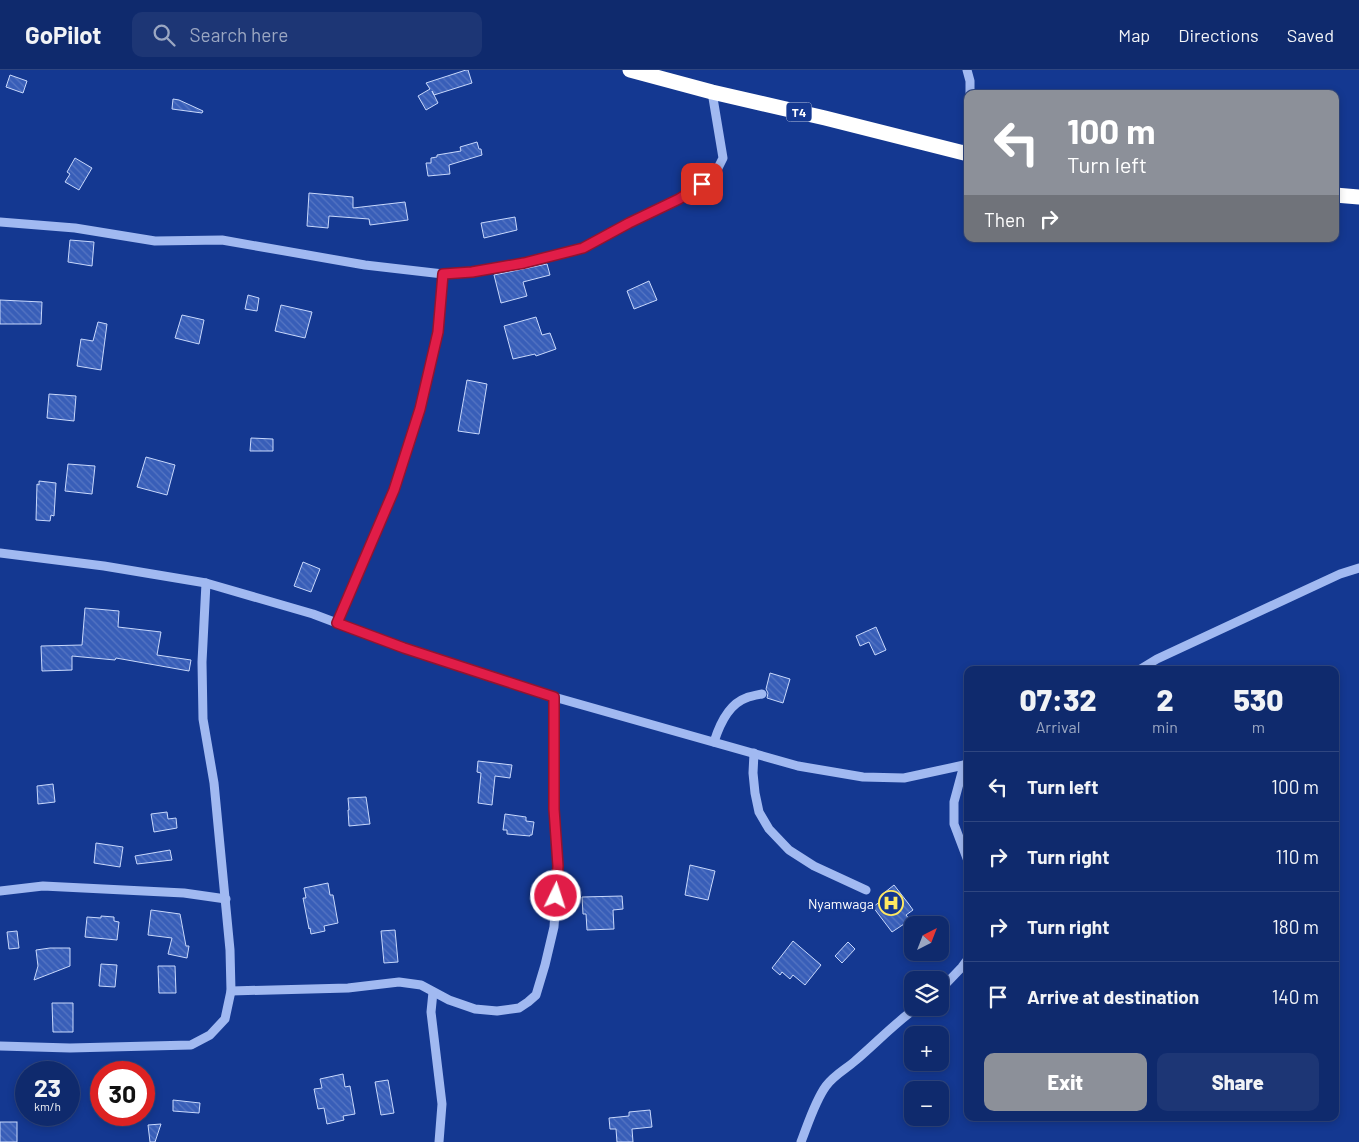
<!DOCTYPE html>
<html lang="en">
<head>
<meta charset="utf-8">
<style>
  :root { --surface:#0f2a6d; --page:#1d3675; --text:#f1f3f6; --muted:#9ba7c2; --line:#2f4680; --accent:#8c9099 }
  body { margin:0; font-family:Barlow,sans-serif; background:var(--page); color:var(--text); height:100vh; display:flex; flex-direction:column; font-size:19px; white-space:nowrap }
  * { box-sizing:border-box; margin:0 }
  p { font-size:16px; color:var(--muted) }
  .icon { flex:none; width:28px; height:28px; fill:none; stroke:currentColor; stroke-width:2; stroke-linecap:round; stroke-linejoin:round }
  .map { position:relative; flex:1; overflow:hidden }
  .drawer { position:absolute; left:964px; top:596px; width:375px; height:455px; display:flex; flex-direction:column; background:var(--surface); border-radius:10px; box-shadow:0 2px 8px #0003,0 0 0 1px var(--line) }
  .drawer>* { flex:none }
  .hud { position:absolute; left:964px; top:20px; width:375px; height:152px; border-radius:10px; box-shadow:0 2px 8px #0003,0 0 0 1px var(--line); background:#8c9099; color:#fff; overflow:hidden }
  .needle { width:32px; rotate:42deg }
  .fabs { position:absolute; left:904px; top:846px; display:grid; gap:10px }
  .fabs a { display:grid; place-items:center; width:45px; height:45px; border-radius:10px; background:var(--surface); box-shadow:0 2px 8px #0003,0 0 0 1px var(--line); font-size:25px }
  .speed { position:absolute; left:15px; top:991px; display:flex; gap:10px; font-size:25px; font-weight:700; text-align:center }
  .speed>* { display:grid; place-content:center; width:65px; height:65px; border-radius:50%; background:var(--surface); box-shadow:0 2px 8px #0003,0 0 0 1px var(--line); line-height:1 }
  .speed small { font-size:12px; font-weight:400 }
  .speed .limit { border:8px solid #d22; background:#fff; color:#111 }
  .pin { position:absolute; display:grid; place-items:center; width:42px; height:42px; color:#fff; margin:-21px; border-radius:10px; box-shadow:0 2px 8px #0006 }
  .me { position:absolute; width:55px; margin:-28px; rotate:4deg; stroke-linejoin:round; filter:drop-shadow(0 0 4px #0008) }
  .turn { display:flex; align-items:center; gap:18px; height:105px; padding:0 20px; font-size:22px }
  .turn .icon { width:65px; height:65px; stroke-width:2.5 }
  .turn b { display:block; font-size:35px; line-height:42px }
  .then { display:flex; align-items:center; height:48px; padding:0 20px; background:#0003; gap:10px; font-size:19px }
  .eta { display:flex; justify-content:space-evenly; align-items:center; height:85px; text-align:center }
  .eta b { font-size:30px; font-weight:800; line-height:35px }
  .button { display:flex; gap:10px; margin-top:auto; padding:10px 20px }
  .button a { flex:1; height:58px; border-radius:10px; background:var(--accent); color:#fff; font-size:20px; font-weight:800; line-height:58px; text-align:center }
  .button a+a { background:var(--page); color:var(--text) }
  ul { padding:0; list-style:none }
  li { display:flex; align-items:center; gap:15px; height:70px; padding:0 20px; border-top:1px solid var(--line) }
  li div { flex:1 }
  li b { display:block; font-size:19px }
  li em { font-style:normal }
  header { display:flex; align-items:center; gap:30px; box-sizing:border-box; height:70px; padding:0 25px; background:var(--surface); border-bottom:1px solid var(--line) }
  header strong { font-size:24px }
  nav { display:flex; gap:28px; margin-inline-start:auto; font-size:18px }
  .search { width:350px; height:45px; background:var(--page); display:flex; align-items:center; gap:12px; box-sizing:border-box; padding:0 18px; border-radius:10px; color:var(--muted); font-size:19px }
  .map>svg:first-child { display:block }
</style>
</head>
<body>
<header>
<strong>GoPilot</strong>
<div class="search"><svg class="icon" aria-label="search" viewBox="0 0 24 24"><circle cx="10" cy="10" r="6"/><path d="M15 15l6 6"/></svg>Search here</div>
<nav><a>Map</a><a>Directions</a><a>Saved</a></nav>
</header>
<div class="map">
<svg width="1359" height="1072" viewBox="0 0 1359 1072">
  <defs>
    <pattern id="building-back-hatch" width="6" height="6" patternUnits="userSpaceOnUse" patternTransform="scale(1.25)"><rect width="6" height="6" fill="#385eb8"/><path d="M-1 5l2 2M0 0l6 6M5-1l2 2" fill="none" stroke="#5676c3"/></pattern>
  </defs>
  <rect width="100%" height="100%" fill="#143891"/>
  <!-- building -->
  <g fill="url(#building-back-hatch)" stroke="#c8d8fc">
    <polygon points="466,0 468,0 472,13 434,25 432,21 438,33 426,40 418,26 430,19 426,13"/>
    <polygon points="10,5 27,11 23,23 6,17"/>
    <polygon points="173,29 179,30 203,41 202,43 172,39"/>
    <polygon points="477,72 479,79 481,79 482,85 449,95 450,104 428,106 426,93 431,93 431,88 437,87 437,85 461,81 460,77"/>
    <polygon points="75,88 92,98 79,120 65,112 70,104 67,102"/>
    <polygon points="309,123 353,127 353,138 405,132 408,150 370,155 369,149 329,146 328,158 307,156"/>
    <polygon points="515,147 517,160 484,168 481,153"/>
    <polygon points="70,170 94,172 92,196 68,192"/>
    <polygon points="547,194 550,205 523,212 527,226 501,233 494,205"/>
    <polygon points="649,211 657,230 634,239 627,221"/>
    <polygon points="248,225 259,228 257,241 245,239"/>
    <polygon points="0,230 42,232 41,254 0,254"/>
    <polygon points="281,235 312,242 305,268 275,261"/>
    <polygon points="182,245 204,250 199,274 175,268"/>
    <polygon points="536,247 542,265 550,263 556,279 536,286 535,284 513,289 504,256"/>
    <polygon points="98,252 107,254 101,300 77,296 81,269 93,271"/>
    <polygon points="467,310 487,314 479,364 458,361"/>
    <polygon points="49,324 76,326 74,351 47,348"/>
    <polygon points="251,368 273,369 273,381 250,381"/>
    <polygon points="146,387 175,395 167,425 137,417"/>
    <polygon points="68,394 95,396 92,424 65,421"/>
    <polygon points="39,411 56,413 54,446 51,445 50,451 36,450 37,414 39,415"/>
    <polygon points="303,492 320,499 311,522 294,516"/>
    <polygon points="85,538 119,541 118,557 161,562 157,585 191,590 189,601 116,588 115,590 72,586 72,600 42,601 41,576 82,575"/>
    <polygon points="876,557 886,580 875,585 869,572 860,576 856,566"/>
    <polygon points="770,603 790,609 783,633 767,628 768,623 766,619"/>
    <polygon points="478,691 512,695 510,708 495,706 492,735 478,733 481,703 477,702"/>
    <polygon points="53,714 55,732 38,734 37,716"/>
    <polygon points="366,727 370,754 349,756 348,740 349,740 348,728"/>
    <polygon points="167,742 168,749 176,748 177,758 154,762 151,744"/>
    <polygon points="505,744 526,747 526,751 534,752 532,765 530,765 530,766 507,764 507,760 503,760"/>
    <polygon points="96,773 123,777 120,797 94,793"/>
    <polygon points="170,780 172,790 137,794 135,786"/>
    <polygon points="690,795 715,801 708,830 685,825"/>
    <polygon points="328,813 330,825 333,825 338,853 324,856 325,861 311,864 310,858 309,859 303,828 306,828 304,818"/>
    <polygon points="894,815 908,833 913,840 906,845 910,850 892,862 873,837 887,826 884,823"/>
    <polygon points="622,826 623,839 613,840 614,859 587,860 586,844 583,844 582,827"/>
    <polygon points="151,840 180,844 186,876 189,876 187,888 168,884 172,868 148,865"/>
    <polygon points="101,846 114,847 114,851 119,852 117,870 85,867 87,847 101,848"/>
    <polygon points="395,860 398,892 384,893 381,861"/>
    <polygon points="17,861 19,878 9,879 7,862"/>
    <polygon points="793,871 821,895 805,915 793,905 790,909 782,902 780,905 772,898"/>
    <polygon points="848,872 855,879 842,893 835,886"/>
    <polygon points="50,878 70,878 70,896 34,910 38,896 36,880"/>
    <polygon points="101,894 117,895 115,917 99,916"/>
    <polygon points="158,896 175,896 176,923 159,923"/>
    <polygon points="52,933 73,933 73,962 53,962"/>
    <polygon points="343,1004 345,1017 350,1016 355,1044 343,1046 344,1050 327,1054 324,1038 318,1039 314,1019 322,1018 320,1009"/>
    <polygon points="388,1010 394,1043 381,1045 375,1012"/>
    <polygon points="173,1030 200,1033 199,1043 173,1041"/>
    <polygon points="650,1040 652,1057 632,1059 633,1072 617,1072 616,1059 610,1059 609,1048 629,1046 629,1042"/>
    <rect x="0" y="1052" width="17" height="20"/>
    <polygon points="161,1054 155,1072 150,1072 148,1055"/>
  </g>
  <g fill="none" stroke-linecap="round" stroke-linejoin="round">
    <!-- minor -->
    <g stroke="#a1b9f1" stroke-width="9">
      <polyline points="967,0 970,11 970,24"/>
      <polyline points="966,84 968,70"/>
      <polyline points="0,152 75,158 155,171 222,170 365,195 443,204 472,202 524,193 583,178 629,153 679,129 702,115 716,102 723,88 712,22"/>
      <polyline points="0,483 104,496 206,513 313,544 390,573 554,627 798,696 863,707 904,708 964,695 968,694"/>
      <polyline points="337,553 394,420 420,339 438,262 443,204"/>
      <polyline points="1139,600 1157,589 1340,504 1359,498"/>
      <path d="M714 672C719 656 729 634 746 628 751 626 757 625 762 624"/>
      <polyline points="754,683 753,703 755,723 759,742 769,759 789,780 814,796 866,820"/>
      <polyline points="964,695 954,732 954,754 968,791"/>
      <polyline points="0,821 43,816 184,823 226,829"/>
      <polyline points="940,920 962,897 968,889"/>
      <polyline points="231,921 348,918 399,912 421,915 449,930 475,939 497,941 519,938 528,932 536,925 545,895 554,857 558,796 554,739 554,627"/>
      <polyline points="433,922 431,942 442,1034 439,1072"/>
      <polyline points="0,976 70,978 191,975 210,965 225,949 231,921 230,880 214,713 203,649 202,592 206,513"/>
      <path d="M801 1072C808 1054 815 1031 826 1016 834 1005 846 999 855 991 876 973 894 954 916 938"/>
    </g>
    <!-- highway -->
    <g stroke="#fff" stroke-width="15">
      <polyline points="630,0 712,22 825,48 968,84"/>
      <polyline points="1335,125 1359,127"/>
    </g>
  </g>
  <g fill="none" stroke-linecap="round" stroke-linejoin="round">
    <defs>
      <polyline id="route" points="556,826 558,796 554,739 554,627 404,578 337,553 394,420 420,339 438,262 443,204 472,202 524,193 583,178 629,153 679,129 702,114"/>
    </defs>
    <!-- route casing -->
    <use href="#route" stroke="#92132f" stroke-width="12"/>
    <!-- route -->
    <use href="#route" stroke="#e11d48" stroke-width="9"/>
  </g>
  <!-- icons -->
  <defs>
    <symbol id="hospital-ring" viewBox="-11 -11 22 22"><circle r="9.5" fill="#143891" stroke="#ffe961" stroke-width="1.5"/><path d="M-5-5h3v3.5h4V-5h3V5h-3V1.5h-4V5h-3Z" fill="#ffe961"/></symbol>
  </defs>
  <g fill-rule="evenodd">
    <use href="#hospital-ring" x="877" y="819" width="28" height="28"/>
  </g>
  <g text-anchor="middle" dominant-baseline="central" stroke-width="5" stroke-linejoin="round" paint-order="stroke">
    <!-- shield labels -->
    <rect fill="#143891" stroke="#b8c3de" stroke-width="1" x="786.5" y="32.5" width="25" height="19" rx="4"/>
    <g font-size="12" font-weight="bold" fill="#fff">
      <text x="799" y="42">T4</text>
    </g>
    <!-- poi labels -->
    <g font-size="14" fill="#fff" stroke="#143891" text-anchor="end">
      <text x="874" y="833">Nyamwaga</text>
    </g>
  </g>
</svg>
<div class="fabs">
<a><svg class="needle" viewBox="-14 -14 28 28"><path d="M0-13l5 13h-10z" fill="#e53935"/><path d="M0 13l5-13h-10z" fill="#9ba7c2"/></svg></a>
<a><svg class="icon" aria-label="layers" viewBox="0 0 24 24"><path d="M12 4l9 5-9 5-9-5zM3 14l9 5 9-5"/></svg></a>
<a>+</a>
<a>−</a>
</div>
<div class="speed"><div>23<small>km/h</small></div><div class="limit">30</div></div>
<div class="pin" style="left:702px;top:114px;background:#d93025"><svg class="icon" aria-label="arrive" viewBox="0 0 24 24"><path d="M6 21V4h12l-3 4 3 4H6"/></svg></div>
<svg class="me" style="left:556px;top:826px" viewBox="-20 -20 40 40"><circle r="17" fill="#e11d48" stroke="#fff" stroke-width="3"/><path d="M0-11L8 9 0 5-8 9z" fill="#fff"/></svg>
<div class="hud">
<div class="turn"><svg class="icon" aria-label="left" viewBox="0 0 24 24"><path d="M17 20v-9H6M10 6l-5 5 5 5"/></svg><div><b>100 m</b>Turn left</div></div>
<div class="then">Then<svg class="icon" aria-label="right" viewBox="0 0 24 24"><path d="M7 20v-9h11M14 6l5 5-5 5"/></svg></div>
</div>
<section class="drawer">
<div class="eta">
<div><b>07:32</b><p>Arrival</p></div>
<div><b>2</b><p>min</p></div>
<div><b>530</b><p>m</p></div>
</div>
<ul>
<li><svg class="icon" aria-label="left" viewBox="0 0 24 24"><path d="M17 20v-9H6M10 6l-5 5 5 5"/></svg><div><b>Turn left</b></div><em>100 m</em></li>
<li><svg class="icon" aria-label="right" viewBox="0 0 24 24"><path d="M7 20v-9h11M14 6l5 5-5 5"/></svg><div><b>Turn right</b></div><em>110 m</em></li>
<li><svg class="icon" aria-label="right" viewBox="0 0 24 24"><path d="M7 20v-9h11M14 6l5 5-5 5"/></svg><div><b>Turn right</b></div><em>180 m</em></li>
<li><svg class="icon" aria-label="arrive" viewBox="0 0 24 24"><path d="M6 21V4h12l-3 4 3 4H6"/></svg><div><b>Arrive at destination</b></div><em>140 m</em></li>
</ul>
<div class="button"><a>Exit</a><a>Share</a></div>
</section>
</div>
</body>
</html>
